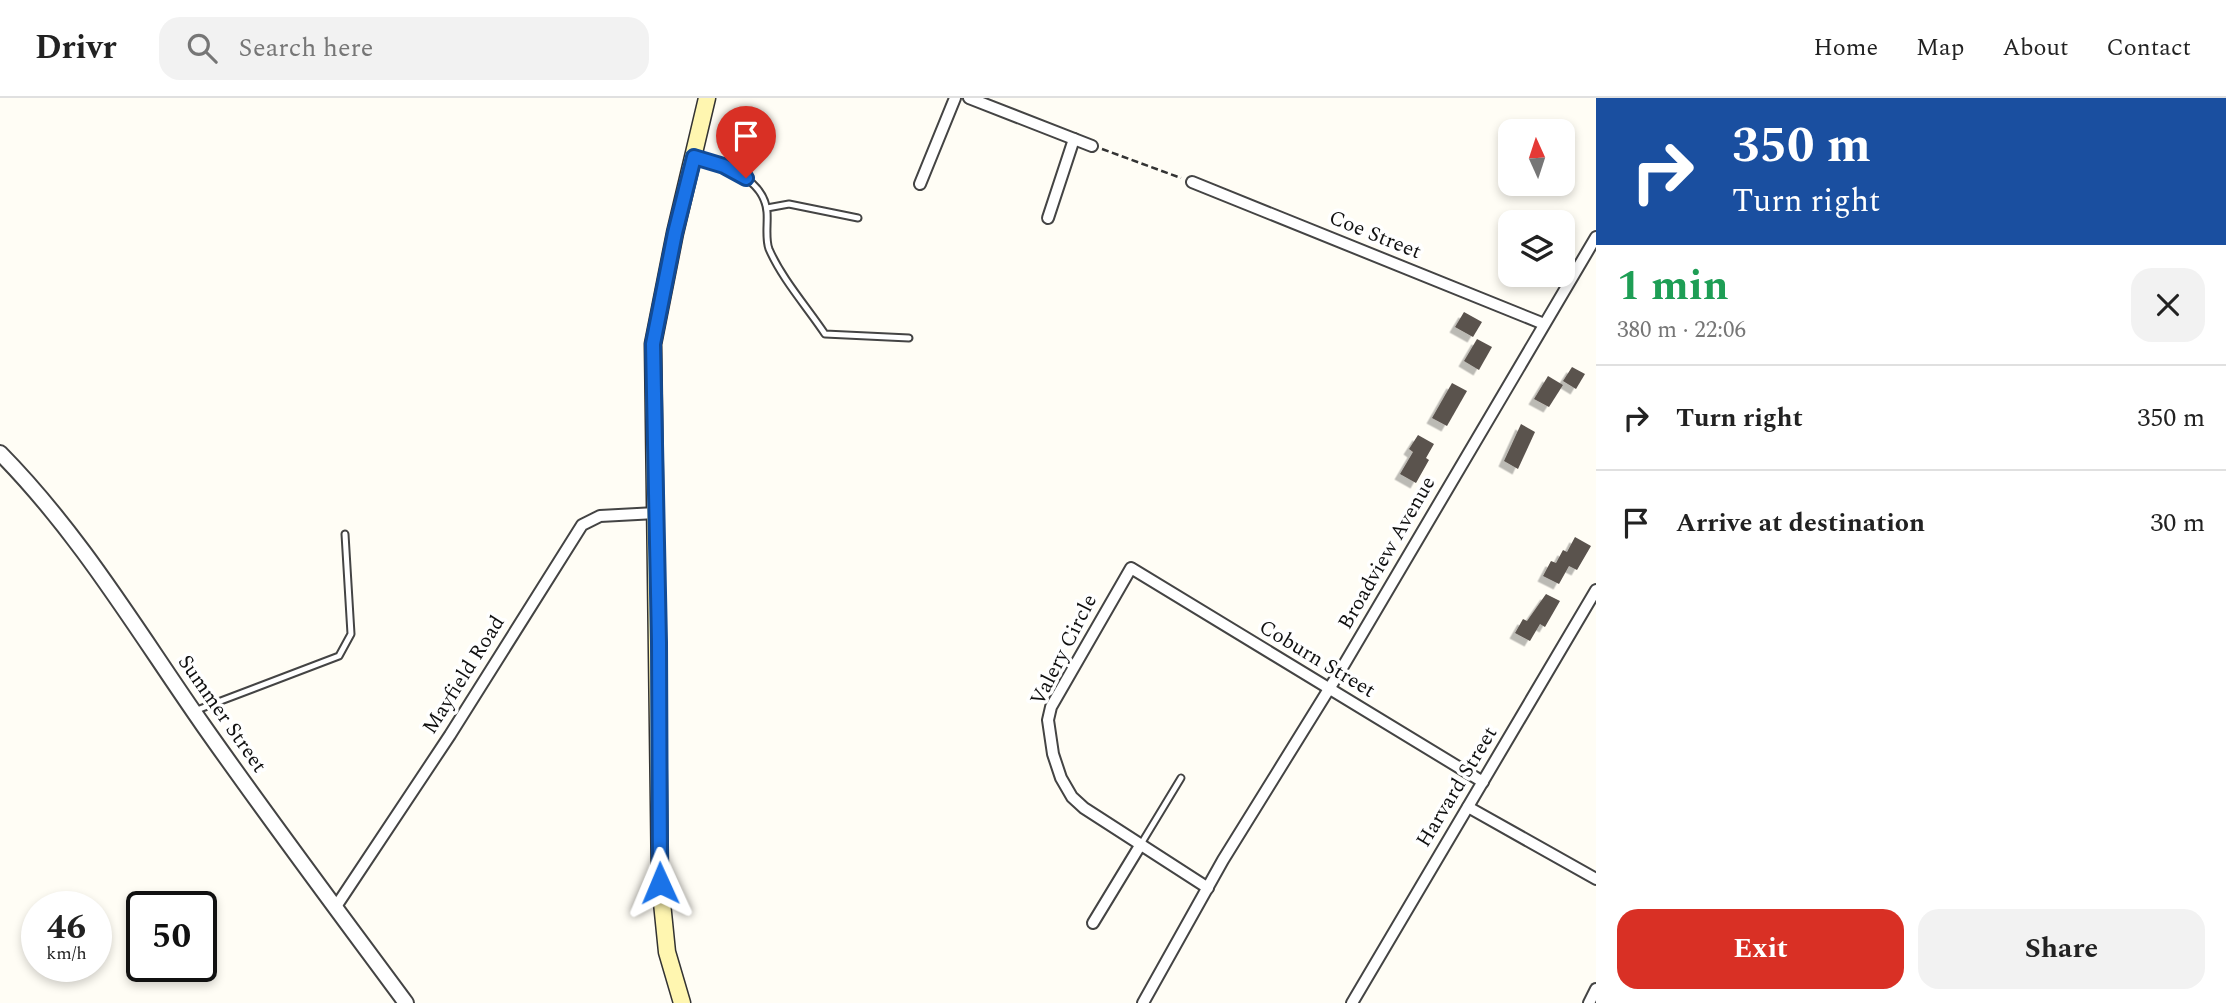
<!DOCTYPE html>
<html lang="en">
<head>
<meta charset="utf-8">
<style>
  :root { --surface:#fff; --page:#f2f2f2; --text:#222; --muted:#767676; --line:#e0e0e0; --accent:#d93025 }
  body { margin:0; font-family:Spectral,serif; background:var(--page); color:var(--text); height:100vh; display:flex; flex-direction:column; font-size:26px; white-space:nowrap }
  * { box-sizing:border-box; margin:0 }
  p { font-size:23px; color:var(--muted) }
  .icon { flex:none; width:38px; height:38px; fill:none; stroke:currentColor; stroke-width:2; stroke-linecap:round; stroke-linejoin:round }
  .map { position:relative; flex:1; overflow:hidden }
  .details { display:flex; flex-direction:column; background:var(--surface); width:630px }
  .details>* { flex:none }
  .guide { background:#1a4fa0; color:#fff; overflow:hidden }
  .needle { width:46px; rotate:357deg }
  .tools { position:absolute; left:1498px; top:21px; display:grid; gap:14px }
  .tools a { display:grid; place-items:center; width:77px; height:77px; border-radius:14px; background:var(--surface); box-shadow:0 4px 10px #0003; font-size:35px }
  .speed { position:absolute; left:21px; top:793px; display:flex; gap:14px; font-size:35px; font-weight:700; text-align:center }
  .speed>* { display:grid; place-content:center; width:91px; height:91px; border-radius:50%; background:var(--surface); box-shadow:0 4px 10px #0003; line-height:1 }
  .speed small { font-size:18px; font-weight:400 }
  .speed .limit { border:4px solid #111; border-radius:10px; background:#fff; color:#111 }
  .pin { position:absolute; display:grid; place-items:center; width:60px; height:60px; color:#fff; margin:-72px -30px; border-radius:50% 50% 50% 0; rotate:-45deg; box-shadow:0 0 7px #0007 }
  .pin .icon { rotate:45deg }
  .me { position:absolute; width:77px; margin:-38px; rotate:359deg; stroke-linejoin:round; filter:drop-shadow(0 0 5px #0008) }
  .turn { display:flex; align-items:center; gap:24px; height:147px; padding:0 21px; font-size:32px }
  .turn .icon { width:91px; height:91px; stroke-width:2.5 }
  .turn b { display:block; font-size:49px; line-height:60px }
  .round { display:grid; place-items:center; flex:none; width:74px; height:74px; border-radius:21px; background:var(--page) }
  .head { display:flex; align-items:center; justify-content:space-between; height:119px; padding:0 21px }
  h1 { font-size:42px; font-weight:700; line-height:52px; color:#1e9e55 }
  .action { display:flex; gap:14px; margin-top:auto; padding:14px 21px }
  .action a { flex:1; height:80px; border-radius:21px; background:var(--accent); color:#fff; font-size:28px; font-weight:700; line-height:80px; text-align:center }
  .action a+a { background:var(--page); color:var(--text) }
  ul { padding:0; list-style:none }
  li { display:flex; align-items:center; gap:21px; height:105px; padding:0 21px; border-top:2px solid var(--line) }
  li div { flex:1 }
  li b { display:block; font-size:26px }
  li em { font-style:normal }
  header { display:flex; align-items:center; gap:42px; box-sizing:border-box; height:98px; padding:0 35px; background:var(--surface); border-bottom:2px solid var(--line) }
  header strong { font-size:33px }
  nav { display:flex; gap:38px; margin-inline-start:auto; font-size:24px }
  .search { width:490px; height:63px; background:var(--page); display:flex; align-items:center; gap:18px; box-sizing:border-box; padding:0 24px; border-radius:21px; color:var(--muted); font-size:26px }
  main { display:flex; flex:1; min-height:0 }
  .map>svg:first-child { display:block }
</style>
</head>
<body>
<header>
<strong>Drivr</strong>
<div class="search"><svg class="icon" aria-label="search" viewBox="0 0 24 24"><circle cx="10" cy="10" r="6"/><path d="M15 15l6 6"/></svg>Search here</div>
<nav><a>Home</a><a>Map</a><a>About</a><a>Contact</a></nav>
</header>
<main>
<div class="map">
<svg width="1596" height="905" viewBox="0 0 1596 905">
  <defs>
    <filter id="shadow"><feDropShadow dx="-5.5" dy="5.5" stdDeviation="0" flood-color="#0004"/></filter>
  </defs>
  <rect width="100%" height="100%" fill="#fffdf5"/>
  <!-- building -->
  <g fill="#5a524d" filter="url(#shadow)">
    <polygon points="1464,214 1482,224 1473,239 1455,229"/>
    <polygon points="1477,241 1492,249 1479,272 1464,263"/>
    <polygon points="1572,269 1585,276 1576,291 1563,283"/>
    <polygon points="1548,278 1563,287 1549,309 1534,301"/>
    <polygon points="1452,285 1467,293 1447,328 1432,320"/>
    <polygon points="1521,326 1535,334 1518,371 1504,363"/>
    <polygon points="1418,337 1434,346 1426,360 1429,362 1416,385 1400,376 1413,354 1409,351"/>
    <polygon points="1575,439 1591,448 1577,472 1569,468 1559,486 1543,478 1551,463 1556,465 1563,452 1567,454"/>
    <polygon points="1546,496 1560,503 1545,529 1540,526 1530,543 1515,535 1523,521 1527,523"/>
  </g>
  <g fill="none" stroke-linecap="round" stroke-linejoin="round">
    <defs>
      <g id="service">
        <path d="M694 59C722 67 764 79 767 114 768 125 765 141 769 151 782 181 807 209 825 236L909 240"/>
        <polyline points="767,110 789,106 858,120"/>
        <polyline points="197,612 339,558 351,536 345,436"/>
        <polyline points="1141,746 1181,680"/>
      </g>
      <g id="minor">
        <polyline points="969,0 1092,48"/>
        <polyline points="1192,84 1544,226"/>
        <polyline points="920,86 955,0"/>
        <polyline points="1048,120 1074,41"/>
        <polyline points="1468,709 1596,781"/>
        <polyline points="1208,790 1084,710 1072,699 1061,680 1053,656 1048,622 1051,609 1131,470 1483,684"/>
        <polyline points="335,810 450,637 582,427 600,418 656,415"/>
        <polyline points="1093,825 1141,746"/>
        <polyline points="1143,905 1223,762 1342,570 1596,139"/>
        <polyline points="1352,905 1596,492"/>
        <polyline points="1589,905 1596,891"/>
      </g>
      <path id="tertiary" d="M0 355C80 436 138 534 203 627 269 721 338 813 406 905"/>
      <polyline id="secondary" points="682,905 667,854 660,785 653,246 675,135 707,0"/>
    </defs>
    <!-- service casing -->
    <use href="#service" stroke="#444" stroke-width="9"/>
    <!-- minor casing -->
    <use href="#minor" stroke="#444" stroke-width="14"/>
    <!-- tertiary casing -->
    <use href="#tertiary" stroke="#444" stroke-width="18"/>
    <!-- secondary casing -->
    <use href="#secondary" stroke="#333" stroke-width="19"/>
    <!-- path -->
    <polyline stroke="#333" stroke-width="2.5" stroke-dasharray="7 3.5" stroke-linecap="butt" points="1102,51 1181,80"/>
    <!-- service -->
    <use href="#service" stroke="#fff" stroke-width="5"/>
    <!-- minor -->
    <use href="#minor" stroke="#fff" stroke-width="10"/>
    <!-- tertiary -->
    <use href="#tertiary" stroke="#fff" stroke-width="14"/>
    <!-- secondary -->
    <use href="#secondary" stroke="#fff6b0" stroke-width="16"/>
  </g>
  <g fill="none" stroke-linecap="round" stroke-linejoin="round">
    <defs>
      <polyline id="route" points="660,785 659,544 653,246 675,135 694,59 724,68 746,80"/>
    </defs>
    <!-- route casing -->
    <use href="#route" stroke="#114b97" stroke-width="18"/>
    <!-- route -->
    <use href="#route" stroke="#1a73e8" stroke-width="12"/>
  </g>
  <g text-anchor="middle" dominant-baseline="central" stroke-width="7" stroke-linejoin="round" paint-order="stroke">
    <!-- street labels -->
    <g font-size="21" fill="#111" stroke="#fff">
      <text transform="translate(1375 137) rotate(22)">Coe Street</text>
      <text transform="translate(1387 455) rotate(-60)">Broadview Avenue</text>
      <text transform="translate(1064 552) rotate(-63)">Valery Circle</text>
      <text transform="translate(1317 561) rotate(31)">Coburn Street</text>
      <text transform="translate(464 577) rotate(-58)">Mayfield Road</text>
      <text transform="translate(222 616) rotate(55)">Summer Street</text>
      <text transform="translate(1457 689) rotate(-59)">Harvard Street</text>
    </g>
  </g>
</svg>
<div class="tools">
<a><svg class="needle" viewBox="-14 -14 28 28"><path d="M0-13l5 13h-10z" fill="#e53935"/><path d="M0 13l5-13h-10z" fill="#767676"/></svg></a>
<a><svg class="icon" aria-label="layers" viewBox="0 0 24 24"><path d="M12 4l9 5-9 5-9-5zM3 14l9 5 9-5"/></svg></a>
</div>
<div class="speed"><div>46<small>km/h</small></div><div class="limit">50</div></div>
<div class="pin" style="left:746px;top:80px;background:#d93025"><svg class="icon" aria-label="arrive" viewBox="0 0 24 24"><path d="M6 21V4h12l-3 4 3 4H6"/></svg></div>
<svg class="me" style="left:660px;top:785px" viewBox="-20 -20 40 40"><path d="M0-17L14 15 0 8-14 15z" fill="#1a73e8" stroke="#fff" stroke-width="4"/></svg>
</div>
<section class="details">
<div class="guide">
<div class="turn"><svg class="icon" aria-label="right" viewBox="0 0 24 24"><path d="M7 20v-9h11M14 6l5 5-5 5"/></svg><div><b>350 m</b>Turn right</div></div>
</div>
<div class="head"><div><h1>1 min</h1><p>380 m · 22:06</p></div><a class="round"><svg class="icon" aria-label="close" viewBox="0 0 24 24"><path d="M6 6l12 12M18 6L6 18"/></svg></a></div>
<ul>
<li><svg class="icon" aria-label="right" viewBox="0 0 24 24"><path d="M7 20v-9h11M14 6l5 5-5 5"/></svg><div><b>Turn right</b></div><em>350 m</em></li>
<li><svg class="icon" aria-label="arrive" viewBox="0 0 24 24"><path d="M6 21V4h12l-3 4 3 4H6"/></svg><div><b>Arrive at destination</b></div><em>30 m</em></li>
</ul>
<div class="action"><a>Exit</a><a>Share</a></div>
</section>
</main>
</body>
</html>
